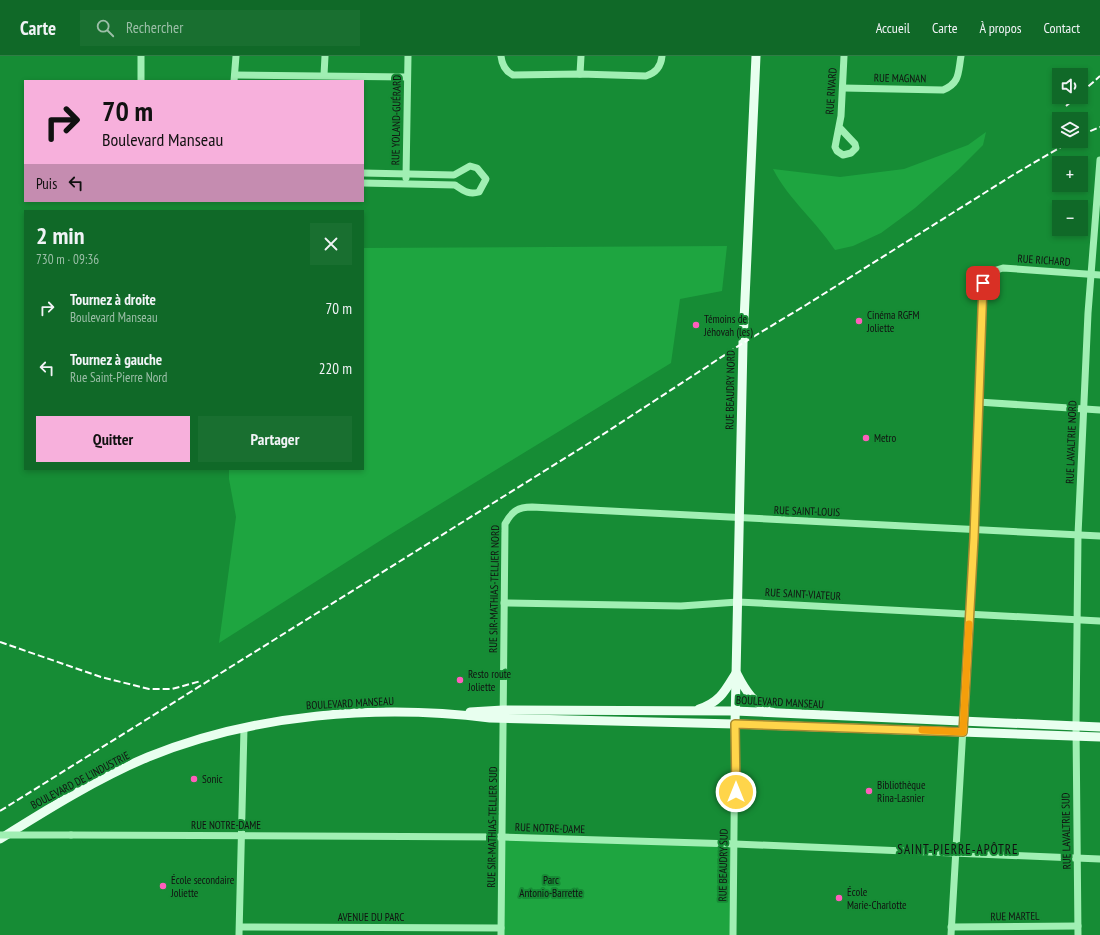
<!DOCTYPE html>
<html lang="fr">
<head>
<meta charset="utf-8">
<style>
  :root { --surface:#106928; --page:#196f30; --text:#f1f3f6; --muted:#9cbfa8; --line:#307c45; --accent:#f7b0dc }
  body { margin:0; font-family:"PT Sans Narrow",sans-serif; background:var(--page); color:var(--text); height:100vh; display:flex; flex-direction:column; font-size:15px; white-space:nowrap }
  * { box-sizing:border-box; margin:0 }
  p { font-size:13px; color:var(--muted) }
  .icon { flex:none; width:22px; height:22px; fill:none; stroke:currentColor; stroke-width:2; stroke-linecap:round; stroke-linejoin:round }
  .map { position:relative; flex:1; overflow:hidden }
  .panel { position:absolute; left:24px; top:154px; width:340px; height:260px; display:flex; flex-direction:column; background:var(--surface); border-radius:0px; box-shadow:0 2px 6px #0003 }
  .panel>* { flex:none }
  .top-card { position:absolute; left:24px; top:24px; width:340px; height:122px; border-radius:0px; box-shadow:0 2px 6px #0003; background:#f7b0dc; color:#111; overflow:hidden }
  .fabs { position:absolute; left:1052px; top:12px; display:grid; gap:8px }
  .fabs a { display:grid; place-items:center; width:36px; height:36px; border-radius:0px; background:var(--surface); box-shadow:0 2px 6px #0003; font-size:20px }
  .pin { position:absolute; display:grid; place-items:center; width:34px; height:34px; color:#fff; margin:-17px; border-radius:8px; box-shadow:0 2px 6px #0006 }
  .me { position:absolute; width:44px; margin:-22px; rotate:0deg; stroke-linejoin:round; filter:drop-shadow(0 0 3px #0008) }
  .turn { display:flex; align-items:center; gap:14px; height:84px; padding:0 12px; font-size:18px }
  .turn .icon { width:52px; height:52px; stroke-width:2.5 }
  .turn b { display:block; font-size:28px; line-height:34px }
  .then { display:flex; align-items:center; height:38px; padding:0 12px; background:#0003; gap:8px; font-size:15px }
  .round { display:grid; place-items:center; flex:none; width:42px; height:42px; border-radius:0px; background:var(--page) }
  .summary { display:flex; align-items:center; justify-content:space-between; height:68px; padding:0 12px }
  h1 { font-size:24px; font-weight:700; line-height:30px }
  .primary-button { display:flex; gap:8px; margin-top:auto; padding:8px 12px }
  .primary-button a { flex:1; height:46px; border-radius:0px; background:var(--accent); color:#111; font-size:16px; font-weight:700; line-height:46px; text-align:center }
  .primary-button a+a { background:var(--page); color:var(--text) }
  ul { padding:0; list-style:none }
  li { display:flex; align-items:center; gap:12px; height:60px; padding:0 12px }
  li div { flex:1 }
  li b { display:block; font-size:15px }
  li em { font-style:normal }
  header { display:flex; align-items:center; gap:24px; box-sizing:border-box; height:56px; padding:0 20px; background:var(--surface); border-bottom:1px solid var(--line) }
  header strong { font-size:19px }
  nav { display:flex; gap:22px; margin-inline-start:auto; font-size:14px }
  .search { width:280px; height:36px; background:var(--page); display:flex; align-items:center; gap:10px; box-sizing:border-box; padding:0 14px; border-radius:0px; color:var(--muted); font-size:15px }
  .map>svg:first-child { display:block }
</style>
</head>
<body>
<header>
<strong>Carte</strong>
<div class="search"><svg class="icon" aria-label="search" viewBox="0 0 24 24"><circle cx="10" cy="10" r="6"/><path d="M15 15l6 6"/></svg>Rechercher</div>
<nav><a>Accueil</a><a>Carte</a><a>À propos</a><a>Contact</a></nav>
</header>
<div class="map">
<svg width="1100" height="879" viewBox="0 0 1100 879">
  <rect width="100%" height="100%" fill="#168c35"/>
  <!-- green -->
  <g fill="#1ea540">
    <path d="M986 76 983 89 958 114 915 152 881 177 853 190 835 194C816 165 789 144 773 113L840 121 904 113 968 89Z"/>
    <polygon points="727,190 722,235 680,243 671,307 386,481 219,587 236,461 229,423 229,413 363,413 363,192"/>
    <polygon points="503,781 735,788 733,879 501,879"/>
  </g>
  <g fill="none" stroke-linecap="round" stroke-linejoin="round">
    <!-- minor -->
    <g stroke="#a0efb3" stroke-width="7">
      <path d="M501 0C502 9 505 15 513 19L580 18 646 20C656 17 661 11 662 0"/>
      <polyline points="580,18 581,0"/>
      <polyline points="235,19 407,21"/>
      <polyline points="324,19 325,0"/>
      <polyline points="141,25 141,0"/>
      <polyline points="234,25 236,0"/>
      <path d="M843 32 943 34C960 27 958 17 961 0"/>
      <polyline points="839,71 855,88 856,92 851,97 843,99 837,95 835,91 841,60 844,0"/>
      <path d="M363 117 454 119 470 110 477 112 486 123 479 136C469 139 464 135 455 129L363 127"/>
      <polyline points="406,122 408,0"/>
      <polyline points="978,346 1100,354"/>
      <polyline points="504,547 681,550 738,546 1100,565"/>
      <polyline points="71,779 503,781 735,788 1100,803"/>
      <polyline points="240,871 501,872"/>
      <polyline points="951,871 1078,870"/>
      <polyline points="239,879 244,672"/>
      <path d="M501 879 505 468C512 455 518 451 532 451L1100 480"/>
      <polyline points="733,879 735,668"/>
      <polyline points="951,879 974,482 983,227 987,217 1003,212 1100,219"/>
      <polyline points="1078,879 1076,670 1078,479 1088,257 1100,104"/>
    </g>
    <!-- major -->
    <g stroke="#e8ffef" stroke-width="9">
      <path d="M737 618C746 636 754 647 772 656"/>
      <path d="M699 653C720 646 725 635 736 617"/>
      <polyline points="470,656 503,654 735,655 1100,671"/>
      <polyline points="735,668 743,287 756,0"/>
      <path d="M0 783C48 753 96 723 148 701 253 658 378 648 490 662L735 668 1100 681"/>
    </g>
    <!-- rail -->
    <g stroke="#fff" stroke-width="2" stroke-dasharray="7 3" stroke-linecap="butt">
      <polyline points="1081,37 1100,20"/>
      <polyline points="1066,50 1077,41"/>
      <polyline points="1081,79 1100,71"/>
      <polyline points="0,586 101,621 149,633 172,633 201,625"/>
      <polyline points="0,755 602,379 743,287 806,249 1013,119 1071,85"/>
    </g>
    <!-- minor-bridge -->
    <polyline stroke="#a0efb3" stroke-width="7" points="0,779 71,779"/>
  </g>
  <g fill="none" stroke-linecap="round" stroke-linejoin="round">
    <defs>
      <polyline id="route" points="736,736 735,668 963,676 974,482 983,227"/>
    </defs>
    <!-- route casing -->
    <use href="#route" stroke="#a68a30" stroke-width="10"/>
    <!-- route -->
    <use href="#route" stroke="#ffd54a" stroke-width="7"/>
    <!-- slow -->
    <polyline stroke="#f59e0b" stroke-width="7" points="922,674 963,676 969,568"/>
  </g>
  <!-- markers -->
  <g fill="#ff5ebc" stroke="#168c35" stroke-width="1.5">
    <circle cx="859" cy="265" r="4"/>
    <circle cx="696" cy="269" r="4"/>
    <circle cx="866" cy="382" r="4"/>
    <circle cx="460" cy="624" r="4"/>
    <circle cx="194" cy="723" r="4"/>
    <circle cx="869" cy="735" r="4"/>
    <circle cx="163" cy="830" r="4"/>
    <circle cx="839" cy="842" r="4"/>
  </g>
  <g text-anchor="middle" dominant-baseline="central" stroke-width="4" stroke-linejoin="round" paint-order="stroke">
    <!-- street labels -->
    <g font-size="11" fill="#111" stroke="#168c35">
      <text transform="translate(900 22) rotate(1)">RUE MAGNAN</text>
      <text transform="translate(831 35) rotate(-86)">RUE RIVARD</text>
      <text transform="translate(396 64) rotate(-89)">RUE YOLAND-GUÉRARD</text>
      <text transform="translate(1044 204) rotate(4)">RUE RICHARD</text>
      <text transform="translate(730 334) rotate(-89)">RUE BEAUDRY NORD</text>
      <text transform="translate(1071 386) rotate(-88)">RUE LAVALTRIE NORD</text>
      <text transform="translate(807 455) rotate(2)">RUE SAINT-LOUIS</text>
      <text transform="translate(494 533) rotate(-89)">RUE SIR-MATHIAS-TELLIER NORD</text>
      <text transform="translate(803 538) rotate(3)">RUE SAINT-VIATEUR</text>
      <text transform="translate(780 646) rotate(3)">BOULEVARD MANSEAU</text>
      <text transform="translate(350 647) rotate(-3)">BOULEVARD MANSEAU</text>
      <text transform="translate(80 724) rotate(-28)">BOULEVARD DE L'INDUSTRIE</text>
      <text x="226" y="769">RUE NOTRE-DAME</text>
      <text transform="translate(492 771) rotate(-89)">RUE SIR-MATHIAS-TELLIER SUD</text>
      <text transform="translate(550 772) rotate(2)">RUE NOTRE-DAME</text>
      <text transform="translate(1066 775) rotate(-91)">RUE LAVALTRIE SUD</text>
      <text transform="translate(723 809) rotate(-89)">RUE BEAUDRY SUD</text>
      <text transform="translate(1015 860) rotate(-1)">RUE MARTEL</text>
      <text x="371" y="861">AVENUE DU PARC</text>
    </g>
    <!-- poi labels -->
    <g font-size="11" fill="#111" stroke="#168c35" text-anchor="start">
      <text x="867" y="259">Cinéma RGFM<tspan x="867" dy="13">Joliette</tspan></text>
      <text x="704" y="263">Témoins de<tspan x="704" dy="13">Jéhovah (les)</tspan></text>
      <text x="874" y="382">Metro</text>
      <text x="468" y="618">Resto route<tspan x="468" dy="13">Joliette</tspan></text>
      <text x="202" y="723">Sonic</text>
      <text x="877" y="729">Bibliothèque<tspan x="877" dy="13">Rina-Lasnier</tspan></text>
      <text x="171" y="824">École secondaire<tspan x="171" dy="13">Joliette</tspan></text>
      <text x="847" y="836">École<tspan x="847" dy="13">Marie-Charlotte</tspan></text>
    </g>
    <!-- park labels -->
    <g font-size="11" fill="#111" stroke="#168c35">
      <text x="551" y="824">Parc<tspan x="551" dy="13">Antonio-Barrette</tspan></text>
    </g>
    <!-- quarter labels -->
    <g font-size="13" letter-spacing="1" fill="#111" stroke="#168c35">
      <text x="958" y="793">SAINT-PIERRE-APÔTRE</text>
    </g>
  </g>
</svg>
<div class="fabs">
<a><svg class="icon" aria-label="sound" viewBox="0 0 24 24"><path d="M4 9h4l5-4v14l-5-4H4zM17 9q2 3 0 6"/></svg></a>
<a><svg class="icon" aria-label="layers" viewBox="0 0 24 24"><path d="M12 4l9 5-9 5-9-5zM3 14l9 5 9-5"/></svg></a>
<a>+</a>
<a>−</a>
</div>
<div class="pin" style="left:983px;top:227px;background:#d93025"><svg class="icon" aria-label="arrive" viewBox="0 0 24 24"><path d="M6 21V4h12l-3 4 3 4H6"/></svg></div>
<svg class="me" style="left:736px;top:736px" viewBox="-20 -20 40 40"><circle r="17" fill="#ffd54a" stroke="#fff" stroke-width="3"/><path d="M0-11L8 9 0 5-8 9z" fill="#fff"/></svg>
<div class="top-card">
<div class="turn"><svg class="icon" aria-label="right" viewBox="0 0 24 24"><path d="M7 20v-9h11M14 6l5 5-5 5"/></svg><div><b>70 m</b>Boulevard Manseau</div></div>
<div class="then">Puis<svg class="icon" aria-label="left" viewBox="0 0 24 24"><path d="M17 20v-9H6M10 6l-5 5 5 5"/></svg></div>
</div>
<section class="panel">
<div class="summary"><div><h1>2 min</h1><p>730 m · 09:36</p></div><a class="round"><svg class="icon" aria-label="close" viewBox="0 0 24 24"><path d="M6 6l12 12M18 6L6 18"/></svg></a></div>
<ul>
<li><svg class="icon" aria-label="right" viewBox="0 0 24 24"><path d="M7 20v-9h11M14 6l5 5-5 5"/></svg><div><b>Tournez à droite</b><p>Boulevard Manseau</p></div><em>70 m</em></li>
<li><svg class="icon" aria-label="left" viewBox="0 0 24 24"><path d="M17 20v-9H6M10 6l-5 5 5 5"/></svg><div><b>Tournez à gauche</b><p>Rue Saint-Pierre Nord</p></div><em>220 m</em></li>
</ul>
<div class="primary-button"><a>Quitter</a><a>Partager</a></div>
</section>
</div>
</body>
</html>
